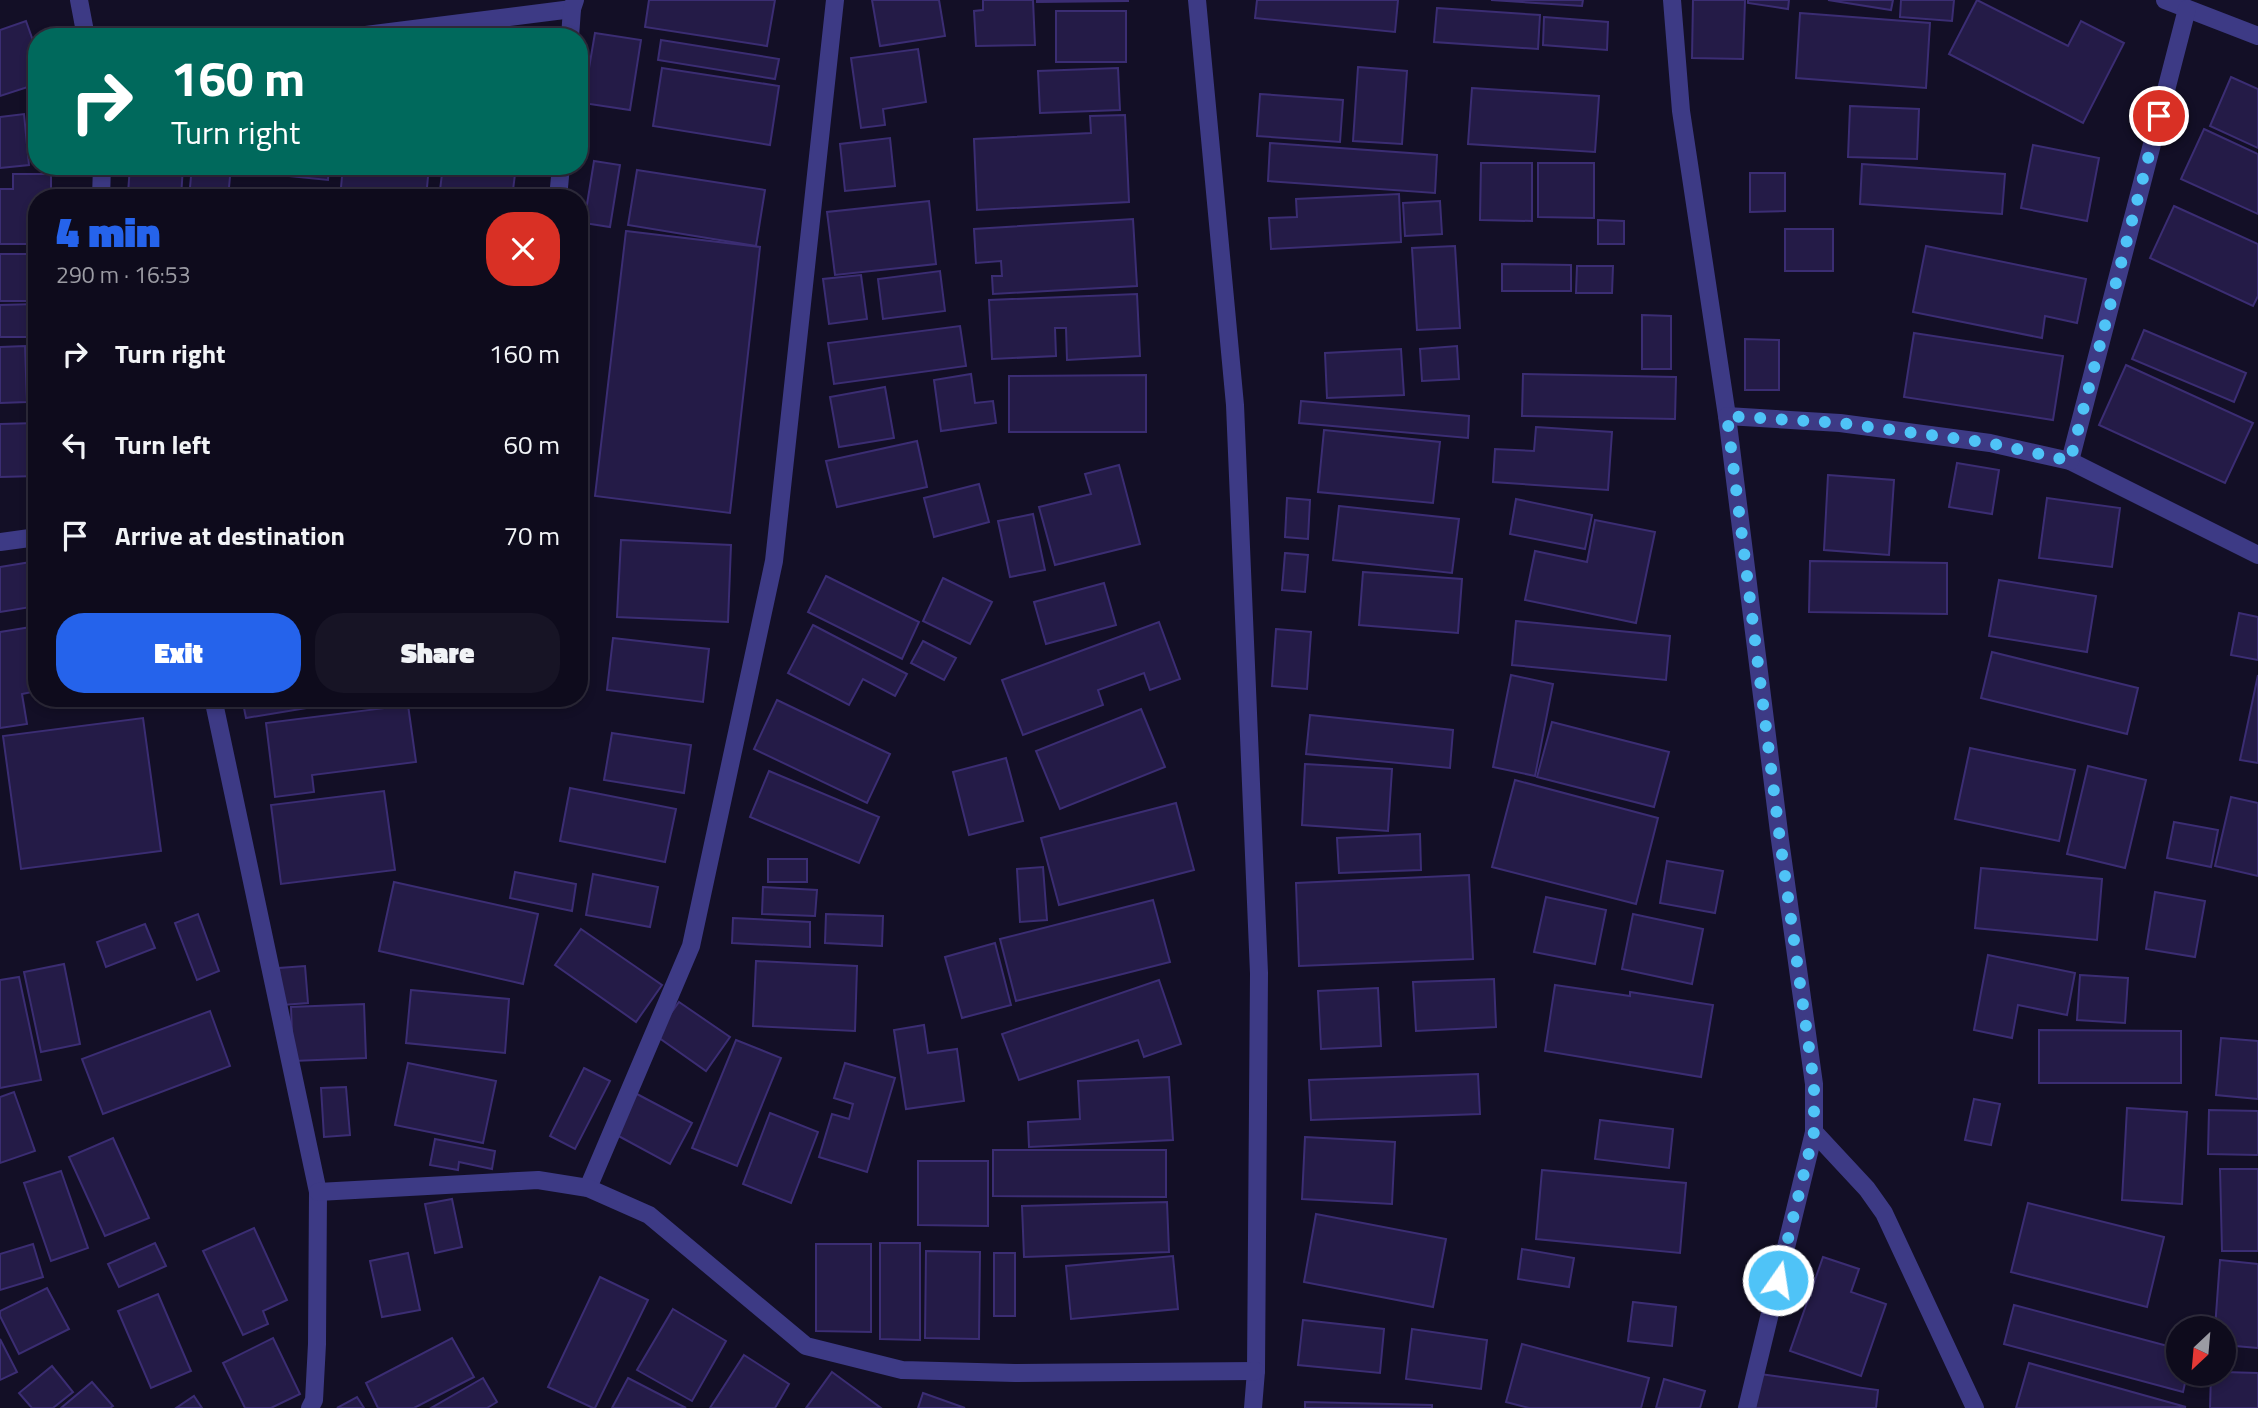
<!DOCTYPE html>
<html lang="en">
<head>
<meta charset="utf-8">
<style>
  :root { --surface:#0e0b1c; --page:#171425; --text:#f1f3f6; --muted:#9b9ba3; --line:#2e2b3b; --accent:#2563eb }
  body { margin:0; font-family:"Titillium Web",sans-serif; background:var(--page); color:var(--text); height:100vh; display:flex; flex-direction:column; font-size:26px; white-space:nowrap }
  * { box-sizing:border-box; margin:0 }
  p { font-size:23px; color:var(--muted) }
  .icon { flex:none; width:38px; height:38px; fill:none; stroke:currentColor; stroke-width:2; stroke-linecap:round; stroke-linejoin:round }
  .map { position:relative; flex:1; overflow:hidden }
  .side { position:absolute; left:28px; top:189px; width:560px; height:518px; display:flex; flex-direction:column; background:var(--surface); border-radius:28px; box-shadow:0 4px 10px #0003,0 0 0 2px var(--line) }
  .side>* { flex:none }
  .guide { position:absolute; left:28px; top:28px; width:560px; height:147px; border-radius:28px; box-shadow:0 4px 10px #0003,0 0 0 2px var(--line); background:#00695c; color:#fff; overflow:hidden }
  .needle { width:46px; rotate:206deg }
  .tools { position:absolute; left:2166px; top:1316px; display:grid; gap:14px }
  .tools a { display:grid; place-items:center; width:70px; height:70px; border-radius:50%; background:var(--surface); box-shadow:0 4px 10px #0003,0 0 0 2px var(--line); font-size:35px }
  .pin { position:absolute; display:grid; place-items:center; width:60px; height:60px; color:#fff; margin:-30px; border:4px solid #fff; border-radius:50%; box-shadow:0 2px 7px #0007 }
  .me { position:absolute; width:77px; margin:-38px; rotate:13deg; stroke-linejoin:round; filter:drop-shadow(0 0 5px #0008) }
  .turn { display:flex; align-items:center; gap:24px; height:147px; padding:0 28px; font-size:32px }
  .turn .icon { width:91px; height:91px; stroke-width:2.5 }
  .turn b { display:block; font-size:49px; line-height:60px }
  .round { display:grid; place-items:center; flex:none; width:74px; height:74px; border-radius:28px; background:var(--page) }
  .summary { display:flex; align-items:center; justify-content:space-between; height:119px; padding:0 28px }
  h1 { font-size:42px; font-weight:800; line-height:52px; color:var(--accent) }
  .button { display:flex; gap:14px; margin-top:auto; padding:14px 28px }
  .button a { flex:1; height:80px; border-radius:28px; background:var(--accent); color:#fff; font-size:28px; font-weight:800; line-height:80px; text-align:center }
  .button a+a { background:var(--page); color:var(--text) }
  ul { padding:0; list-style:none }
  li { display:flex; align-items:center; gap:21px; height:91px; padding:0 28px }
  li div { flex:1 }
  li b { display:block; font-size:26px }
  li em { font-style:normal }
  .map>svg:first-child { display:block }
</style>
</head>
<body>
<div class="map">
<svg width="2258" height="1408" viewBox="0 0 2258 1408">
  <rect width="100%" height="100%" fill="#130f26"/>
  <!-- building -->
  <g fill="#241b47" stroke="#3b2d73" stroke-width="2">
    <polygon points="649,0 775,0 767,46 645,27"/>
    <polygon points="872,0 939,0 945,36 880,46"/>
    <polygon points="983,0 1033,0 1035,45 976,46 974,11 983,10"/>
    <polygon points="1037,0 1128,0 1128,1 1037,2"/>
    <polygon points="1257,0 1398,0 1395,32 1255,18"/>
    <polygon points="1491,0 1583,0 1582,6"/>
    <polygon points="1693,0 1745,0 1743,59 1692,58"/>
    <polygon points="1748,0 1789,0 1788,9 1748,3"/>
    <polygon points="1828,0 1893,0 1891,10"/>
    <polygon points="1901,0 1954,0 1952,21 1900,17"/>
    <polygon points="1977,0 2068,46 2081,21 2124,43 2083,123 1949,54"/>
    <polygon points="1437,8 1540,15 1538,49 1434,42"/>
    <rect x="1056" y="11" width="70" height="51"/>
    <polygon points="1800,13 1930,23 1926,88 1796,78"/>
    <polygon points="1544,17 1608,22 1607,50 1543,45"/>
    <polygon points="26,21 37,52 37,84 0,96 0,30"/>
    <polygon points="595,33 641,40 630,110 583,103"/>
    <polygon points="661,40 779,59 775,79 658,60"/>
    <polygon points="918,49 926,102 883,109 885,125 861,128 851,58"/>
    <polygon points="1358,67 1407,71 1402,144 1353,141"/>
    <polygon points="662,68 779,86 770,145 653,126"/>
    <polygon points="1118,68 1120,110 1040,113 1038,71"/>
    <polygon points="2231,77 2258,89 2258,148 2210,126"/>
    <polygon points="1472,88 1599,96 1595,152 1468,144"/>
    <polygon points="1260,94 1343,100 1340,142 1257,136"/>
    <polygon points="1850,106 1919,109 1917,159 1848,157"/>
    <polygon points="24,114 29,165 0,168 0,117"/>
    <polygon points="1125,115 1129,202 977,210 974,139 1091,133 1090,116"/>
    <polygon points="2204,129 2258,154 2258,214 2181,179"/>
    <polygon points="890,138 895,186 845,191 840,144"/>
    <polygon points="1270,143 1437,155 1435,193 1268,181"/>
    <polygon points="2033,145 2099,158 2087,221 2021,208"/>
    <polygon points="594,161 620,165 610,227 584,223"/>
    <polygon points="1481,163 1532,163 1532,221 1480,220"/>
    <polygon points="1538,163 1594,163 1594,218 1538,217"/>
    <polygon points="1862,164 2005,174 2002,214 1860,204"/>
    <polygon points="130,166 183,166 181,198 128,193"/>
    <polygon points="192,166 231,166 228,198 189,198"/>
    <polygon points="249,166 329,166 328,180 249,172"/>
    <polygon points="343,166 429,166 426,198 340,198"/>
    <polygon points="443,166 516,166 512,198 439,198"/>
    <polygon points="637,170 765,190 756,246 628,225"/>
    <polygon points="1750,173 1785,173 1785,211 1750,212"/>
    <polygon points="13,174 51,174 51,198 37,198 37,244 0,244 0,189 13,189"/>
    <polygon points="1399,194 1401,242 1271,249 1269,218 1297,217 1296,199"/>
    <polygon points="929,201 936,264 835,275 827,212"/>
    <polygon points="1440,201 1442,234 1405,236 1403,203"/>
    <polygon points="2174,206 2258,244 2258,296 2253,306 2150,258"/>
    <polygon points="1133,219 1137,286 993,294 992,276 1002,276 1001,261 976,263 974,229"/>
    <polygon points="1598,220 1624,221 1624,244 1598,244"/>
    <rect x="1785" y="229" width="48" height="42"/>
    <polygon points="626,231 760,247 730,513 595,496"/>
    <polygon points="1455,246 1460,328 1417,330 1412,248"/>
    <polygon points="1926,246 2086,279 2077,323 2045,316 2042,338 1913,312"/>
    <rect x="0" y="254" width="37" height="47"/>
    <polygon points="1502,264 1571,265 1571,291 1502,291"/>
    <polygon points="1577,266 1613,266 1612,293 1576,293"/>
    <polygon points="940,271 945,311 883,319 878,279"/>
    <polygon points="861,275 867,319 829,324 823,279"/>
    <polygon points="1137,294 1140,356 1067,360 1066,328 1055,328 1056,356 992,359 989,300"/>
    <polygon points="37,304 37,337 0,337 0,305"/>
    <polygon points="1642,315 1671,316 1671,369 1642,369"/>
    <polygon points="960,326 966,366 834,384 828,343"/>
    <polygon points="2144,330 2246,373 2234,402 2132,359"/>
    <polygon points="1914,333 2063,356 2053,420 1904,397"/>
    <polygon points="1745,339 1779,340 1779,390 1745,390"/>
    <polygon points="25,346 27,402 0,403 0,347"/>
    <polygon points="1457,346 1459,379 1422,381 1420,349"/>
    <polygon points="1401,349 1404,395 1327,398 1325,353"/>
    <polygon points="2126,365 2253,423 2225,483 2099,425"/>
    <polygon points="971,374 975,403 993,401 996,423 941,431 934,380"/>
    <polygon points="1523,374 1676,377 1675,419 1522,416"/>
    <polygon points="1146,375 1146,432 1009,432 1009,376"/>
    <polygon points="885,387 894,438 839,447 830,397"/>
    <polygon points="1301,401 1469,416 1468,438 1299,423"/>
    <polygon points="37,423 37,476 0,477 0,424"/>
    <polygon points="1536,427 1612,432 1608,490 1493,482 1495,449 1534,451"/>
    <polygon points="1324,430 1440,442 1433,503 1318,492"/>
    <polygon points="917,441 927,487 837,507 826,461"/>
    <polygon points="1957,463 1999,470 1992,514 1949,507"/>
    <polygon points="1119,465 1140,544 1055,565 1039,507 1091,494 1085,474"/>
    <polygon points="1828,475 1894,480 1889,555 1824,550"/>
    <polygon points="979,484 989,522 934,537 924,498"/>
    <polygon points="1287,498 1310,500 1308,539 1285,537"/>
    <polygon points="2047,498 2120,508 2112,567 2039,558"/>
    <polygon points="1516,499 1592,515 1585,549 1510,534"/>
    <polygon points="1339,506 1459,519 1452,573 1333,560"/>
    <polygon points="1033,514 1045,570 1010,577 998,521"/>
    <polygon points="1595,520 1655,532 1636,623 1525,600 1535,551 1587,562"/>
    <polygon points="621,540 731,545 728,622 617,617"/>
    <polygon points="1285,553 1308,555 1305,592 1282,590"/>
    <polygon points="37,561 37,606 0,612 0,567"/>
    <polygon points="1810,561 1947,563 1947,614 1809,612"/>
    <polygon points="1363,572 1462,579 1458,633 1359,625"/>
    <polygon points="826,576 919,622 902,659 808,612"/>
    <polygon points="943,578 992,602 970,644 923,621"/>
    <polygon points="1999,580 2096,596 2087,652 1989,636"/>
    <polygon points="1104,583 1116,625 1046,644 1034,602"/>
    <polygon points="2239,613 2258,617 2258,660 2231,655"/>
    <polygon points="1516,621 1670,636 1666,680 1512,665"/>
    <polygon points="1159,622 1180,679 1150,690 1144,673 1098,690 1103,705 1023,735 1002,680"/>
    <polygon points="813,625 907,674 895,696 863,679 849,705 788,673"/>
    <polygon points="37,626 37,691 22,694 27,724 0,728 0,632"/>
    <polygon points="1276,629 1311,632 1307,689 1272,686"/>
    <polygon points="613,638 709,649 703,702 607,690"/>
    <polygon points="923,641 956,658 944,680 911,663"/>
    <polygon points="1992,652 2138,688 2127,734 1981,698"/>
    <polygon points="1511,675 1553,684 1535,776 1493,767"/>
    <polygon points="2258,675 2258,763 2240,760"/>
    <polygon points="242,698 317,698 319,706 246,718"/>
    <polygon points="777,700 890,754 867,803 754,749"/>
    <polygon points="408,705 416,762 312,775 314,792 275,797 266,723"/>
    <polygon points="1141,709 1165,767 1060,809 1036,751"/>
    <polygon points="1310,715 1453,730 1450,768 1306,754"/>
    <polygon points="143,718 161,851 21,869 3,736"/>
    <polygon points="1552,722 1669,752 1654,807 1537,777"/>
    <polygon points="612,733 691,745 684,793 604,780"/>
    <polygon points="1970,748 2075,770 2059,841 1955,819"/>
    <polygon points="1006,758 1023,821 969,835 953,772"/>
    <polygon points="1305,764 1392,769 1388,831 1302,825"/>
    <polygon points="2088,766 2146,780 2125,868 2067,854"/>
    <polygon points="769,771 879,817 859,863 750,817"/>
    <polygon points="1515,780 1658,818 1636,904 1492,867"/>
    <polygon points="570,788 676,809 665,862 560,841"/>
    <polygon points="384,791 395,870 281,884 271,805"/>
    <polygon points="2231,797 2258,803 2258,876 2215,866"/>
    <polygon points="1176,803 1194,870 1059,905 1041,838"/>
    <polygon points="2174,822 2218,830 2211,867 2167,858"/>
    <polygon points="1420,834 1421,870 1339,873 1337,838"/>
    <rect x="768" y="859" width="39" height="23"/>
    <polygon points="1667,861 1723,871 1715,913 1660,903"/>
    <polygon points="1043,867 1047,920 1020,922 1017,869"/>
    <polygon points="1981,868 2102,879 2097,940 1975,928"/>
    <polygon points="515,872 576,884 572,911 510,898"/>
    <polygon points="593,874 658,887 650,927 586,915"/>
    <polygon points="1469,875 1473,959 1299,966 1296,883"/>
    <polygon points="394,882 538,914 523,984 379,951"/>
    <polygon points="763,887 817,890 815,916 762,914"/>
    <polygon points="2155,892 2205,901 2195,957 2146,949"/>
    <polygon points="1546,897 1606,910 1595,964 1534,952"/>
    <polygon points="1153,900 1170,962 1016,1001 1000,939"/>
    <polygon points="198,914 219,971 197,980 175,923"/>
    <polygon points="826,914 883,916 882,946 825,943"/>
    <polygon points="1633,914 1703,929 1692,984 1622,969"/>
    <polygon points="733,918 810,922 810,947 732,943"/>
    <polygon points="145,924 155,948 106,967 97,942"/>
    <polygon points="581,929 662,985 636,1022 555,965"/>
    <polygon points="995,943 1011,1005 962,1018 945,957"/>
    <polygon points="1988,955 2075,973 2067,1015 2018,1005 2012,1038 1974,1030"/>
    <polygon points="756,961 857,966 855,1031 753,1026"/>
    <polygon points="64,964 80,1044 41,1052 24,972"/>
    <polygon points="305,966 308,1003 282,1005 279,968"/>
    <polygon points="2080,975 2128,978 2125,1023 2077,1020"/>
    <polygon points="19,977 41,1080 0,1088 0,980"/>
    <polygon points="1494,979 1496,1027 1416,1031 1413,982"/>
    <polygon points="1159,980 1181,1044 1144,1057 1138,1040 1019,1080 1002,1034"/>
    <polygon points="1555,985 1630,996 1630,992 1713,1005 1701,1077 1545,1051"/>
    <polygon points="1378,988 1381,1046 1321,1049 1318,991"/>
    <polygon points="411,990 509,999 505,1053 406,1043"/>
    <polygon points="679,1002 730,1037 706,1071 655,1035"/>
    <polygon points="364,1004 366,1058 293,1061 291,1007"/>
    <polygon points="210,1011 230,1066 103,1114 82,1059"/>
    <polygon points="924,1025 928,1053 957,1049 964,1101 906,1109 894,1030"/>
    <polygon points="2039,1030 2181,1031 2181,1083 2039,1083"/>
    <polygon points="2221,1038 2258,1041 2258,1099 2216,1095"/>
    <polygon points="736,1040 781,1058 737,1166 692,1148"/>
    <polygon points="408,1063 496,1081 483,1143 395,1125"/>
    <polygon points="845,1063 895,1078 867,1172 819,1157 832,1114 849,1119 853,1104 834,1098"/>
    <polygon points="584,1068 610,1081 575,1149 550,1136"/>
    <polygon points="1478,1074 1480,1114 1311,1120 1309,1080"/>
    <polygon points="1169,1077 1173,1140 1029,1147 1028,1122 1080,1119 1078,1081"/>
    <polygon points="346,1087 350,1135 324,1137 321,1088"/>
    <polygon points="14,1092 35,1151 0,1163 0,1097"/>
    <polygon points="635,1093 692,1123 670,1164 613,1133"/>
    <polygon points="1974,1099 2000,1104 1991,1145 1965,1140"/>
    <polygon points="2127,1108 2187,1112 2182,1204 2122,1200"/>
    <polygon points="2209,1110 2258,1111 2258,1155 2208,1154"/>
    <polygon points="770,1113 818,1132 791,1203 743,1184"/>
    <polygon points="1600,1120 1673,1129 1669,1168 1595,1159"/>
    <polygon points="1305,1137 1395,1142 1392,1204 1302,1199"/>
    <polygon points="113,1138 149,1218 105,1236 69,1157"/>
    <polygon points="435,1139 495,1151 492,1169 459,1162 458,1170 430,1165"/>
    <polygon points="993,1150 1166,1150 1166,1197 993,1196"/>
    <polygon points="918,1161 988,1161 988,1226 918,1225"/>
    <polygon points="2220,1169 2258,1169 2258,1251 2222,1251"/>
    <polygon points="1542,1170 1686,1183 1680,1253 1536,1239"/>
    <polygon points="61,1171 88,1248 51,1261 24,1183"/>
    <polygon points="452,1199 462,1247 435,1253 425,1204"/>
    <polygon points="1167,1202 1169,1252 1024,1257 1022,1206"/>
    <polygon points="2028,1203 2164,1237 2147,1307 2011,1272"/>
    <polygon points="1316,1214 1446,1239 1433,1307 1304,1282"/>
    <polygon points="254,1228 287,1300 263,1311 268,1324 243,1335 203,1251"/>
    <polygon points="155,1243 166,1266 119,1287 108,1264"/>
    <polygon points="880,1243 920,1243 920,1340 880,1339"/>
    <polygon points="33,1244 43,1277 0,1290 0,1254"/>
    <polygon points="816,1244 871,1244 871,1332 816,1331"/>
    <polygon points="1522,1249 1574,1258 1569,1287 1518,1279"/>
    <polygon points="926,1251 980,1252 979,1339 925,1338"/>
    <polygon points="408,1253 420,1310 382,1317 370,1261"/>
    <rect x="994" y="1253" width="21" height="63"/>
    <polygon points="1173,1256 1178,1309 1071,1319 1066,1266"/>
    <polygon points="1823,1257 1859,1269 1851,1292 1886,1304 1861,1376 1790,1351"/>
    <polygon points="2220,1260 2258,1264 2258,1348 2224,1345 2224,1328 2215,1328"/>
    <polygon points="600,1277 648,1300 595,1408 593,1408 548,1387"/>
    <polygon points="47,1288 69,1329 19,1354 0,1316 0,1311"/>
    <polygon points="158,1294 191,1371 151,1388 118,1311"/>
    <polygon points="1633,1302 1676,1307 1672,1346 1628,1341"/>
    <polygon points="2014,1305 2179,1349 2179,1374 2187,1374 2183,1392 2004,1344"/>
    <polygon points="673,1309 726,1341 692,1401 637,1370"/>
    <polygon points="1303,1320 1384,1329 1380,1373 1298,1365"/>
    <polygon points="1412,1329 1487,1340 1481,1389 1406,1379"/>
    <polygon points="273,1338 300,1394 271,1408 245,1408 223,1363"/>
    <polygon points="452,1338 474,1377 414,1408 378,1408 366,1383"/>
    <polygon points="0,1339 17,1372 0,1380"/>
    <polygon points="1522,1344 1649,1378 1641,1408 1529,1408 1506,1402"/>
    <polygon points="744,1355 789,1384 775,1408 710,1408"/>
    <polygon points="2029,1363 2186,1407 2016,1408"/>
    <polygon points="52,1366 73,1392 53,1408 32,1408 19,1393"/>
    <polygon points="832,1372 881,1408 806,1408"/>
    <polygon points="2224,1372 2258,1373 2258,1408 2210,1408 2211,1374 2224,1374"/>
    <polygon points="1760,1374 1878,1390 1876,1408 1755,1408"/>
    <polygon points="483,1378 497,1402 487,1408 431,1408"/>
    <polygon points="628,1378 686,1408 612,1408"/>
    <polygon points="1664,1379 1705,1391 1700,1408 1656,1408"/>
    <polygon points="92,1382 113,1406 110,1408 61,1408"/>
    <polygon points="923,1393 965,1408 918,1408"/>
    <polygon points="194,1396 202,1408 176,1408"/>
    <polygon points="357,1397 364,1408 337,1408"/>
    <polygon points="1305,1402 1432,1405 1432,1408 1305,1408"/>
  </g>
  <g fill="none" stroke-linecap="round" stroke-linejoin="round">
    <!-- minor -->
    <g stroke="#3d3a85" stroke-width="18">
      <polyline points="79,0 86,37"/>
      <polyline points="1197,0 1235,405 1259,973 1256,1371 1253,1408"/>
      <polyline points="1672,0 1681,111 1727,416 1780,840 1814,1084 1814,1132 1747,1408"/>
      <polyline points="2165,0 2258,36"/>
      <polyline points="350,37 572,9"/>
      <polyline points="570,37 572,9 575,0"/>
      <polyline points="101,198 102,166"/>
      <polyline points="558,198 561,166"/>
      <polyline points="1727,416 1840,423 1990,443 2070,461 2258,555"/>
      <polyline points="2070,461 2187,9"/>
      <polyline points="0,542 37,537"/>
      <polyline points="213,698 318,1192 317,1344 314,1400 310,1408"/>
      <polyline points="1814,1132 1867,1189 1884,1213 1975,1408"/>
      <polyline points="588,1188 691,946 774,561 835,0"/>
      <polyline points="318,1192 538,1180 588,1188 649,1215 806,1346 902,1370 1015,1373 1256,1371"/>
    </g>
  </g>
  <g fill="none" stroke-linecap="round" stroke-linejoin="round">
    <!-- route -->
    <polyline stroke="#4fc3f7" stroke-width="12" stroke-dasharray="0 21.6" points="1778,1280 1814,1132 1814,1084 1780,840 1727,416 1840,423 1990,443 2070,461 2159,116"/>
  </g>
</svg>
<div class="tools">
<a><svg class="needle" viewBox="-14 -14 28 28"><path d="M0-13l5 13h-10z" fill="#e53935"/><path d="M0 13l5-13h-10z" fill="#9b9ba3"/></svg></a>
</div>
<div class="pin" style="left:2159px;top:116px;background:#d93025"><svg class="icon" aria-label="arrive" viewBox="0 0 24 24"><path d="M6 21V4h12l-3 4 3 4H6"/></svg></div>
<svg class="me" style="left:1778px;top:1280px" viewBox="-20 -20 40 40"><circle r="17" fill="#4fc3f7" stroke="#fff" stroke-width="3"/><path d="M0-11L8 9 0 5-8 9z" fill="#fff"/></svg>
<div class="guide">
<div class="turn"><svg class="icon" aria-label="right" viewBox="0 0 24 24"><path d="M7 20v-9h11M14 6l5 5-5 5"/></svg><div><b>160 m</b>Turn right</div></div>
</div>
<section class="side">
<div class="summary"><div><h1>4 min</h1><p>290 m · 16:53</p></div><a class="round" style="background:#d93025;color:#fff"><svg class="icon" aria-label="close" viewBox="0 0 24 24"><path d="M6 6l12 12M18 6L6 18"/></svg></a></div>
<ul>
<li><svg class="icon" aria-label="right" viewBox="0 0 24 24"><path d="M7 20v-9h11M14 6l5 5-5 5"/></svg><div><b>Turn right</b></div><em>160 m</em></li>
<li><svg class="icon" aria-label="left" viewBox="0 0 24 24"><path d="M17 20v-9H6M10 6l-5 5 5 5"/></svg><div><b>Turn left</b></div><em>60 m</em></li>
<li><svg class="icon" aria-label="arrive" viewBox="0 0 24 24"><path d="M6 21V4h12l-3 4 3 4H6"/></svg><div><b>Arrive at destination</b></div><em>70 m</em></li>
</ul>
<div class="button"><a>Exit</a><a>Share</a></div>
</section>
</div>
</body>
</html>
